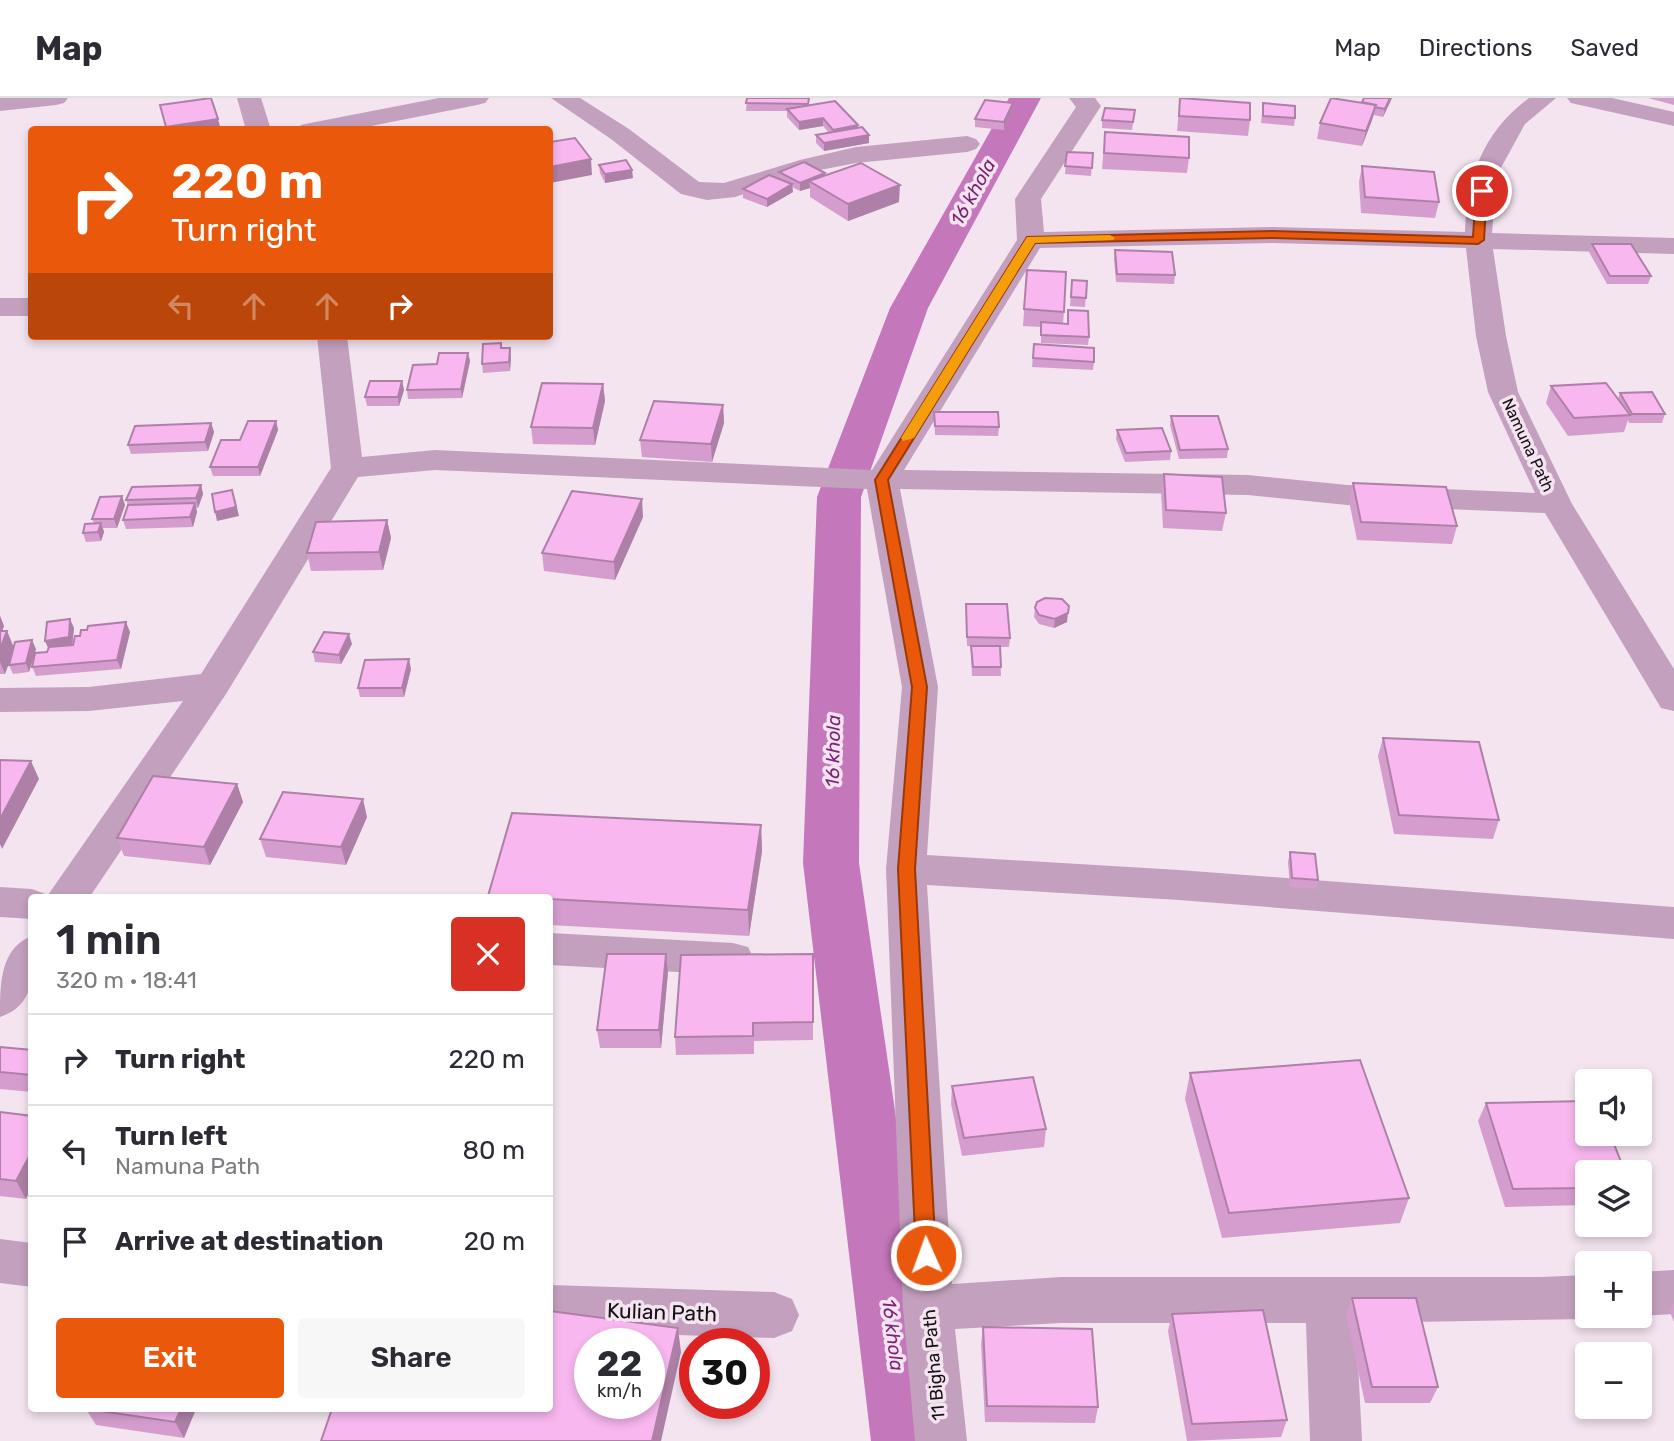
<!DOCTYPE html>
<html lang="en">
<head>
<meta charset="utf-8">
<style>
  :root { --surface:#fff; --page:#f7f7f7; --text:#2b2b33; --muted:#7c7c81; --line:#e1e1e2; --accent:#ea580c }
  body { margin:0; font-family:Rubik,sans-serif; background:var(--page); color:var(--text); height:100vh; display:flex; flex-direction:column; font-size:26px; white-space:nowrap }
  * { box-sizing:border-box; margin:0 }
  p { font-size:23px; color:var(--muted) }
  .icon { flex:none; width:38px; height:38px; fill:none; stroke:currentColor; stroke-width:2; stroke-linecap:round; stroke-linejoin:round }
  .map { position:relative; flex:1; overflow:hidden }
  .panel { position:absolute; left:28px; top:796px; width:525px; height:518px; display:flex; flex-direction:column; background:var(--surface); border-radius:7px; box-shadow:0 4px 10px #0003 }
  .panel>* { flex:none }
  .guide { position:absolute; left:28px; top:28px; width:525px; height:214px; border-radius:7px; box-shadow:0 4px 10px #0003; background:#ea580c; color:#fff; overflow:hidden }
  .buttons { position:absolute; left:1575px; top:971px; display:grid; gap:14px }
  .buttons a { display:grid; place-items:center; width:77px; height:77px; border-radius:7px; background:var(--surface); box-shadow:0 4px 10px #0003; font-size:35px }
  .speed { position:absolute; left:574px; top:1230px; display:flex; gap:14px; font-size:35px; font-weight:700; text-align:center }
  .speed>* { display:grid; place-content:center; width:91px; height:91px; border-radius:50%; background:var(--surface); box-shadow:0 4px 10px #0003; line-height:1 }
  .speed small { font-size:18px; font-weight:400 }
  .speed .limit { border:10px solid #d22; background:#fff; color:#111 }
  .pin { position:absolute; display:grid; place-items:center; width:60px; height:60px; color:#fff; margin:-30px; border:4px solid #fff; border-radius:50%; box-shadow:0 2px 7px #0007 }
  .me { position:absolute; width:77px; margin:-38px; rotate:358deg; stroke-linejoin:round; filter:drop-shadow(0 0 5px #0008) }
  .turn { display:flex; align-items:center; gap:24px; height:147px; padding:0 28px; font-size:32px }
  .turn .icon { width:91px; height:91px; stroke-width:2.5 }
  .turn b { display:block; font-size:49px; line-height:60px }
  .lanes { display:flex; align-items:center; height:66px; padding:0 28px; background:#0003; justify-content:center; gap:35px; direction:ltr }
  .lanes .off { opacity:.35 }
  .round { display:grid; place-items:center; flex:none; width:74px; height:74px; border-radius:7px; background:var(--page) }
  .summary { display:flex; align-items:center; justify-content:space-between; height:119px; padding:0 28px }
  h1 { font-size:42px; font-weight:600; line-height:52px }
  .action { display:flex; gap:14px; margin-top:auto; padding:14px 28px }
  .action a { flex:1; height:80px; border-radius:7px; background:var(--accent); color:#fff; font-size:28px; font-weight:600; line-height:80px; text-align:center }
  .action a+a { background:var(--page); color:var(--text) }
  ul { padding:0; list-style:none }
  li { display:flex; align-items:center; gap:21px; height:91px; padding:0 28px; border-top:2px solid var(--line) }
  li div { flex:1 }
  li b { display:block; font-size:26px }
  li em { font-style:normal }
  header { display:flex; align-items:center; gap:42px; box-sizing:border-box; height:98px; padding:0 35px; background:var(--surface); border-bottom:2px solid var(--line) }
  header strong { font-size:33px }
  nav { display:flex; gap:38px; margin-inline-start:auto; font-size:24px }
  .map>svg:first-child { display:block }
</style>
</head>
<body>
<header>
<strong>Map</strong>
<nav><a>Map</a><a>Directions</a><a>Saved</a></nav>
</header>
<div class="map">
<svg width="1674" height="1343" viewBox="0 0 1674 1343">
  <rect width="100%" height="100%" fill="#f3e4f0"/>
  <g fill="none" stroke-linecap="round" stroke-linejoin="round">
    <!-- canal -->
    <polygon fill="#c478bb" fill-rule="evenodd" points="1009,0 1041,0 928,210 861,399 859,765 943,1343 871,1343 803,765 817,399 890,210"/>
    <!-- minor -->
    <g fill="#c3a0be" fill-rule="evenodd">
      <polygon points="0,0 68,0 64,5 56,7 0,13"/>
      <polygon points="237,0 261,0 271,32 246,32"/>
      <polygon points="439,0 489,0 485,5 477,7 351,32 298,32 301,27 310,25"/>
      <polygon points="551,0 580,0 629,31 699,84 724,85 800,62 856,49 967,38 976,41 980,46 976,51 967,54 856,65 815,73 735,99 707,102 681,96 611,41"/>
      <path d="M1069 0H1095L1101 8 1041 101 1044 134 1273 129 1465 134C1467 79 1483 34 1529 0H1556L1525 26 1497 77 1492 135 1674 140V156L1493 151 1506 238 1518 294 1572 406 1674 571V613L1661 610 1545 415 1347 407 1248 397 900 391 938 589 927 757 1179 772 1674 809V841L1179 802 927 787 952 1186 1061 1179H1541L1587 1177V1218H1596L1587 1221 1356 1225 1362 1343H1310L1306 1225H1061L955 1231 967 1343H915L903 1210 886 771 902 589 867 391 435 372 358 379 226 596 89 800H32V821L0 819V789L32 791 48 797 183 603 89 613 0 614V590L89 589 201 576 331 370 317 238H347L362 359 435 352 872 372 1017 142 1015 101 1076 9ZM1273 145 1466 150 1476 238 1488 294 1535 395 1347 387 1248 377 904 372 1040 150Z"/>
      <polygon points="1567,0 1612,0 1674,14 1674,28 1571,5"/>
      <rect x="0" y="200" width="32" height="18"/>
      <polygon points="550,835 733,845 748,849 754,861 748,873 733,877 550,867"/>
      <path d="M32 838C32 871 39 906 0 919 0 886 0 850 32 838Z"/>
      <polygon points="0,1141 32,1145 32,1189 0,1185"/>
      <polygon points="1674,1172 1674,1216 1640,1218 1639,1218 1640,1174"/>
      <polygon points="550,1187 774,1194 792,1201 799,1217 792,1233 774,1240 550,1233"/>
    </g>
  </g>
  <!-- wall -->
  <g fill="#d59dce">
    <polygon points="747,0 809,0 809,7 858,27 858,29 869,45 824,53 816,45 816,37 829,35 823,28 799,32 787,19 787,13 746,13"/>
    <polygon points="1180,0 1250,22 1248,38 1177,33"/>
    <polygon points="1392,0 1383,19 1374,17 1362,48 1317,41 1320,25 1362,4"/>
    <polygon points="1649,0 1674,0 1674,7 1648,0"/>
    <polygon points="1013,5 1012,13 1004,32 975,29 975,21"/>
    <polygon points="1263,5 1295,20 1294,28 1261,25"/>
    <polygon points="1135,12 1132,32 1102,30 1102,22"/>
    <polygon points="1105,34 1189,60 1187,75 1102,71"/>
    <polygon points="1067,54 1093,55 1091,78 1065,76"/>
    <polygon points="599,67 633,80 605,85 600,75"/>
    <polygon points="1362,68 1439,104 1435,120 1361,115 1359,84"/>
    <polygon points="779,74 825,75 825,77 899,104 848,123 810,99 810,90 800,93 792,89 793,94 767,109 743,100 743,91 779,81"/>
    <polygon points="1592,146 1651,178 1648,186 1607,186 1589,154"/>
    <polygon points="1115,152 1175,177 1174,186 1116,184 1114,161"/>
    <polygon points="1027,172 1064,214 1063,225 1067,226 1068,212 1089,239 1088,247 1041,245 1041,229 1023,228"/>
    <polygon points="1072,182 1087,183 1085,209 1070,208"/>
    <polygon points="501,245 502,250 511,259 510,273 483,275 482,266"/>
    <polygon points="1034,246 1094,264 1093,272 1032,269"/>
    <polygon points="468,255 470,263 462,300 408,301 407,292 437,266"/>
    <polygon points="402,283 404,292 399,308 367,308 365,299"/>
    <polygon points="603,286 605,303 595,347 533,346 531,329"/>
    <polygon points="1551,288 1618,301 1620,295 1665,316 1662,325 1629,325 1628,322 1624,334 1568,338 1546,305"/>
    <polygon points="723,307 724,325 712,364 642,359 640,342"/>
    <polygon points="934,314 999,329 998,338 935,337"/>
    <polygon points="1171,318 1228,351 1227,360 1179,361 1170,327"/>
    <polygon points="276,323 278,332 260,378 213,378 210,369 240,342"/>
    <polygon points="211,325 214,334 208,353 131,356 128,347"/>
    <polygon points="1117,332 1171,353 1170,362 1125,364 1116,341"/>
    <polygon points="1164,376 1226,415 1222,433 1163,430 1161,394"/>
    <polygon points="1353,385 1457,428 1452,446 1357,442 1349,403"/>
    <polygon points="201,387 203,396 198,410 196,410 197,414 193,429 126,431 123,422 128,407 126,402"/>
    <polygon points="125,407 117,430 103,430 104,434 101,443 86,444 83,435 94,425 92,421"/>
    <polygon points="643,419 615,482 544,473 542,455"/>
    <polygon points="387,422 391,440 383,472 311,473 307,455"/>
    <polygon points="966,506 1010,540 1009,549 1000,549 1001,578 972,578 971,557 971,548 967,548"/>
    <polygon points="1035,510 1067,524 1054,530 1039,526 1034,519"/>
    <polygon points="0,518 4,528 2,533 7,533 14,549 36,551 29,574 13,576 9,567 11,559 5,576 0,576"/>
    <polygon points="74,530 72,547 130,534 121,571 36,578 32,569"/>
    <polygon points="352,546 341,566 315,564 313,554"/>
    <polygon points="411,571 404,599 360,599 358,590"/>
    <polygon points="1383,640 1499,722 1493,741 1394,736 1378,658"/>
    <polygon points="237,686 243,704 210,767 124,758 117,740"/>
    <polygon points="367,719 346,767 266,759 260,741"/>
    <polygon points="761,727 762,753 749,838 550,827 550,800 488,800 488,798"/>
    <polygon points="1290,754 1318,782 1316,791 1290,789 1288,764"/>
    <polygon points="666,856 668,874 661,950 600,950 597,932"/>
    <polygon points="813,856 813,942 754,943 754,956 676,957 675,939"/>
    <polygon points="0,949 32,952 32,994 0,991"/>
    <polygon points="1190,975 1409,1100 1400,1125 1222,1140 1185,1001"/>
    <polygon points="952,988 1046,1031 1044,1049 962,1058 951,1006"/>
    <polygon points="1486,1005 1587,1074 1587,1107 1505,1109 1478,1023"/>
    <polygon points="0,1014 26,1101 0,1098"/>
    <polygon points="1352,1200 1438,1289 1430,1305 1365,1305 1346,1217"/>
    <polygon points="1674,1205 1674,1224 1669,1212"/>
    <polygon points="1172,1216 1287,1322 1281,1339 1187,1343 1168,1233"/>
    <polygon points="983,1229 1098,1309 1095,1325 985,1324 981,1246"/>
    <polygon points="86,1311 196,1311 184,1340 96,1327"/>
  </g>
  <!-- shaded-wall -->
  <g fill="#ae80a7">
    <polygon points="1390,0 1392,0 1383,19 1385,11"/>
    <polygon points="1013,5 1012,13 1004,32 1004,24"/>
    <polygon points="1376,7 1372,22 1362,48 1366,33"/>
    <polygon points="823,20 823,28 799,32 799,24"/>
    <polygon points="218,21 221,32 167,32 166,29"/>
    <polygon points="858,27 858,35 833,40 833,32"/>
    <polygon points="869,37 869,45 824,53 824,45"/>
    <polygon points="591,61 592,77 550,85 550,69"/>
    <polygon points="632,72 633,80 605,85 605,76"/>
    <polygon points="825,75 825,83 809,83 810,90 800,93 800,85"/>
    <polygon points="792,86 793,94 767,109 767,101"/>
    <polygon points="900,87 899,104 848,123 848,106"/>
    <polygon points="510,250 511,259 510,273 509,264"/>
    <polygon points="468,255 470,263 462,300 461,291"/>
    <polygon points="402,283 404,292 399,308 398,299"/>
    <polygon points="603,286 605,303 595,347 593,330"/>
    <polygon points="723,307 724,325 712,364 711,346"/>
    <polygon points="276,323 278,332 260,378 258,369"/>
    <polygon points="211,325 214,334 208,353 205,344"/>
    <polygon points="201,387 203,396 198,410 196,400"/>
    <polygon points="122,398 125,407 117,430 114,421"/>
    <polygon points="235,401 239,418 217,423 215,414"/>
    <polygon points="642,401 643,419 615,482 614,464"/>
    <polygon points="195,405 197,414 193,429 190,419"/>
    <polygon points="387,422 391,440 383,472 379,454"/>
    <polygon points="101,425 104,434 101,443 98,434"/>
    <polygon points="1068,515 1067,524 1054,530 1055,521"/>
    <polygon points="0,518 4,528 0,538"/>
    <polygon points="70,521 74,530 72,549 49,552 45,543"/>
    <polygon points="126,524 130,534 121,571 117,562"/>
    <polygon points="7,533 14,551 5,576 0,564 0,551"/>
    <polygon points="349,536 352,546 341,566 339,557"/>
    <polygon points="32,542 36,551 29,574 26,565"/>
    <polygon points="409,561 411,571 404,599 402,590"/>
    <polygon points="31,663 39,681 2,751 0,746 0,721"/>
    <polygon points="237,686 243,704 210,767 204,749"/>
    <polygon points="363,701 367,719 346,767 341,749"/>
    <polygon points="761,727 762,753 749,838 748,812"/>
    <polygon points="666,856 668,874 661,950 659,932"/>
    <polygon points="32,1053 32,1089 26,1101 16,1083"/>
    <polygon points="678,1230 681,1254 661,1343 652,1343"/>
    <polygon points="181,1311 196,1311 184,1340 175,1324"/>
  </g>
  <!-- building -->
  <g fill="#f8b7ef" stroke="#ae80a7" stroke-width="2" fill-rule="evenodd">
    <polygon points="211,0 218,21 166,29 160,7"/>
    <polygon points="747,0 809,0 808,6 746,5"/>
    <polygon points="1180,0 1250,5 1250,22 1179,18"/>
    <polygon points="1331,0 1376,7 1366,33 1320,25"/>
    <polygon points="1364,0 1390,0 1385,11 1375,9 1376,7 1362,4"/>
    <polygon points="985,2 1013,5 1004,24 975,21"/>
    <polygon points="835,3 858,27 833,32 823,20 799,24 787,11"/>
    <polygon points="1263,5 1295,8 1295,20 1263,18"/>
    <polygon points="1105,10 1135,12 1133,24 1102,22"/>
    <polygon points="862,29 869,37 824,45 816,37"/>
    <polygon points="1105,34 1189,39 1189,60 1104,55"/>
    <polygon points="575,40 591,61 550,69 550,44"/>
    <polygon points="1067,54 1093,55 1092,70 1065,68"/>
    <polygon points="626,62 632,72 605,76 599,67"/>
    <polygon points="804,64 825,75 800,85 779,74"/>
    <polygon points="861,65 900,87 848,106 809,83"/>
    <polygon points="1362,68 1434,74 1439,104 1365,99"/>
    <polygon points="769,77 792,86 767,101 743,91"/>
    <polygon points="1592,146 1631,146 1651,178 1610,178"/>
    <polygon points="1115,152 1172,154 1175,177 1117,176"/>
    <polygon points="1027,172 1066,174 1064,214 1024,211"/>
    <polygon points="1072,182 1087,183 1086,200 1071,199"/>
    <polygon points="1068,212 1088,213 1089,239 1041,237 1041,224 1068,226"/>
    <polygon points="501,245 501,250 510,250 509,264 482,266 483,246"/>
    <polygon points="1034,246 1094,250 1094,264 1033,260"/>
    <polygon points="439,255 468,255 461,291 407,292 413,267 437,266"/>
    <polygon points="370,283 402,283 398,299 365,299"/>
    <polygon points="542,285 603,286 593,330 531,329"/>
    <polygon points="1606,285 1630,317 1574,320 1551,288"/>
    <polygon points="1652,294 1665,316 1632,316 1620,295"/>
    <polygon points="654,303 723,307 711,346 640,342"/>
    <polygon points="934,314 998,314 999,329 935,328"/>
    <polygon points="1171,318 1218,318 1228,351 1180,352"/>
    <polygon points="248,323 276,323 258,369 210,369 221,342 240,342"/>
    <polygon points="211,325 205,344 128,347 135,328"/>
    <polygon points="1162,330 1171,353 1126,355 1117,332"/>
    <polygon points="1164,376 1222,379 1226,415 1166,412"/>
    <polygon points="1353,385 1446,389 1457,428 1361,424"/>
    <polygon points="201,387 196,400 126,402 132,389"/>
    <polygon points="232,392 236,409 215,414 212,396"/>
    <polygon points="572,393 642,401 614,464 542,455"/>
    <polygon points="122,398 114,421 92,421 100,399"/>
    <polygon points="195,405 190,419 123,422 128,407"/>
    <polygon points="387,422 379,454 307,455 316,424"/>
    <polygon points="101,425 98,434 83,435 85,426"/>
    <polygon points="1045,500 1062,501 1069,508 1068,515 1055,521 1039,517 1035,510 1037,504"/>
    <polygon points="966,506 1007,506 1010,540 967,539"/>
    <polygon points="70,521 69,539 45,543 47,524"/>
    <polygon points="126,524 117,562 32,569 35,555 47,554 49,549 73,547 75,538 80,538 81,532 87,532 88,528"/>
    <polygon points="0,533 7,533 0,551"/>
    <polygon points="324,534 349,536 339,557 313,554"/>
    <polygon points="32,542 26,565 9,567 15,544"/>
    <polygon points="971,548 1000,548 1001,569 973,569"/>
    <polygon points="409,561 402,590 358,590 365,562"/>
    <polygon points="1383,640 1479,644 1499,722 1399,717"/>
    <polygon points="0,662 31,663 0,721"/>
    <polygon points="153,678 237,686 204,749 117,740"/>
    <polygon points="283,694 363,701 341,749 260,741"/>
    <polygon points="512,715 761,727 748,812 550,801 550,800 488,798"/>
    <polygon points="1290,754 1315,756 1318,782 1292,780"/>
    <polygon points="607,856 666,856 659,932 597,932"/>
    <polygon points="813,856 813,924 753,925 753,938 675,939 681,857"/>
    <polygon points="0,949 32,952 32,977 0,974"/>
    <polygon points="1360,962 1409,1100 1229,1115 1190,975"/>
    <polygon points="1033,979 1046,1031 964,1040 952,988"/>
    <polygon points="1587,1003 1587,1036 1610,1036 1625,1074 1587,1074 1587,1090 1513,1091 1486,1005"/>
    <polygon points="0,1014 32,1018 32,1053 16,1083 0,1081"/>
    <polygon points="1352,1200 1416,1200 1438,1289 1372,1289"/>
    <polygon points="1263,1212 1287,1322 1192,1326 1172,1216"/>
    <path d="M550 1213 678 1230 652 1343H321L332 1311H550ZM590 1246H649V1306H590Z"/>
    <polygon points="983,1229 1092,1231 1098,1309 987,1308"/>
    <polygon points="87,1311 181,1311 175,1324"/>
  </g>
  <!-- route -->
  <polygon fill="#ea580c" stroke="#983908" stroke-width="2" points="1482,90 1487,93 1484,142 1478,146 1273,140 1035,145 888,382 927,589 915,771 936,1157 933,1163 926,1166 919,1163 916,1157 898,771 912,589 875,382 1027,139 1273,133 1473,139 1476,93"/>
  <!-- slow -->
  <polygon fill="#f59e0b" points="1110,137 1115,140 1113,142 1035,145 914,340 903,343 901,340 1027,139"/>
  <g text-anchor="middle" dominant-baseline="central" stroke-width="7" stroke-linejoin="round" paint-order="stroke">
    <!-- far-street labels -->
    <g font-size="16" fill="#161115" stroke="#f3e4f0">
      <text transform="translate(1528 347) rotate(65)">Namuna Path</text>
    </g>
    <!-- street labels -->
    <g font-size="18" fill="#161115" stroke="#f3e4f0">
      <text transform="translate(934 1267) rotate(-95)">11 Bigha Path</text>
    </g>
    <!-- water labels -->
    <g font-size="19" font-style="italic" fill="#7e2277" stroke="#f3e4f0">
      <text transform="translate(973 94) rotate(-61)">16 khola</text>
      <text transform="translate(833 653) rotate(-89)">16 khola</text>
      <text transform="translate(893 1237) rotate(83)">16 khola</text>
    </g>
    <!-- near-street labels -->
    <g font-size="21" fill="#161115" stroke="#f3e4f0">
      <text transform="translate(662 1214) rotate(2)">Kulian Path</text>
    </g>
  </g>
</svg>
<div class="buttons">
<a><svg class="icon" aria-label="sound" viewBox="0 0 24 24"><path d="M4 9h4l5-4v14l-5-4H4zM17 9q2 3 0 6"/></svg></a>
<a><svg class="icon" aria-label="layers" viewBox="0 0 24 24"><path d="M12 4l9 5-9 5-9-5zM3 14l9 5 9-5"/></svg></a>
<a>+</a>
<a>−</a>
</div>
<div class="speed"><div>22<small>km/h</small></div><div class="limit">30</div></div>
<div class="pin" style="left:1482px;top:93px;background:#d93025"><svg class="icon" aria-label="arrive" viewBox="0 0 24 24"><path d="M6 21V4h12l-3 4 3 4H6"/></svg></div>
<svg class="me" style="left:926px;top:1157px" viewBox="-20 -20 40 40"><circle r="17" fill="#ea580c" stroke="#fff" stroke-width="3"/><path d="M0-11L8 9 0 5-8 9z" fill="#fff"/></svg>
<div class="guide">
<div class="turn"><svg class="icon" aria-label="right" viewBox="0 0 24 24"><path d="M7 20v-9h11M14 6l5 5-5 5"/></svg><div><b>220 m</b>Turn right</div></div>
<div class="lanes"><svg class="icon off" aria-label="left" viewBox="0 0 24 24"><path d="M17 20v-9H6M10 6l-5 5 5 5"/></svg><svg class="icon off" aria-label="ahead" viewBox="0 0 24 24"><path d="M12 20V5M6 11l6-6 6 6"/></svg><svg class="icon off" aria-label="ahead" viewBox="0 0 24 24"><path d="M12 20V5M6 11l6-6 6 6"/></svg><svg class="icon" aria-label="right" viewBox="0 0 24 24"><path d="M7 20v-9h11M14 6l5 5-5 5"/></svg></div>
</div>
<section class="panel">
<div class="summary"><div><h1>1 min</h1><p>320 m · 18:41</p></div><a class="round" style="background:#d93025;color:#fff"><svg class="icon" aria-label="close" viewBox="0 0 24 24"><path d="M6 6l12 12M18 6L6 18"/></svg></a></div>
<ul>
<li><svg class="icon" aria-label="right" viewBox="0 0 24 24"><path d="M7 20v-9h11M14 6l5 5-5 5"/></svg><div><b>Turn right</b></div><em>220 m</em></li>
<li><svg class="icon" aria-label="left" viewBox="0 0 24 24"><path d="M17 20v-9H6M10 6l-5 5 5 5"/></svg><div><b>Turn left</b><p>Namuna Path</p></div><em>80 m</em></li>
<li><svg class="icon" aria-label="arrive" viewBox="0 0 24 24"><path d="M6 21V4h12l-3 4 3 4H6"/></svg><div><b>Arrive at destination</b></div><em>20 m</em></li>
</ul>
<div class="action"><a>Exit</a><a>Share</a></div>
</section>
</div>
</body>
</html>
